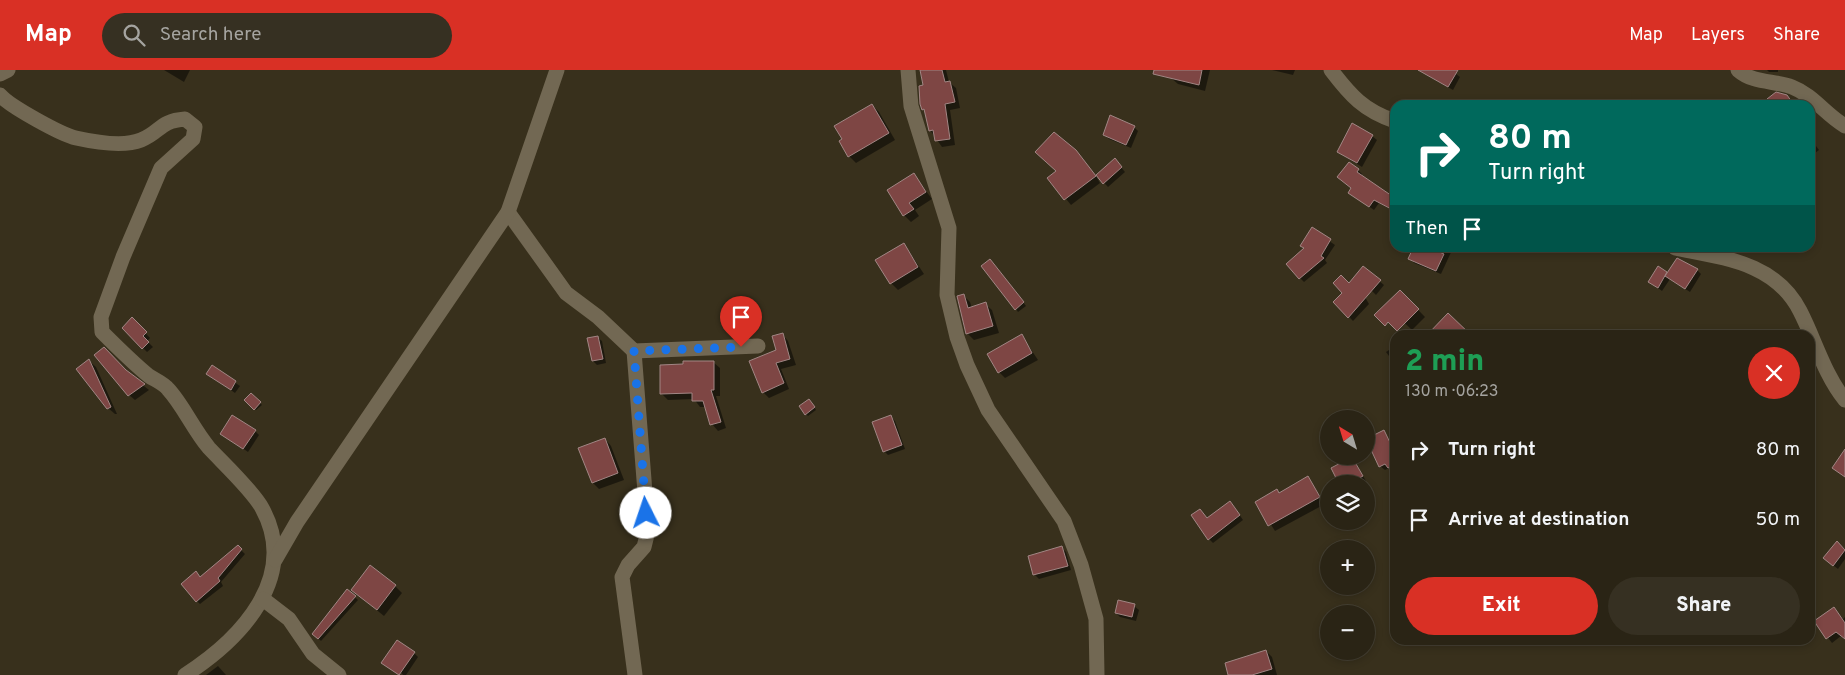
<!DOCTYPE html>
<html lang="en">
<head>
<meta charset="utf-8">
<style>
  :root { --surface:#2a2415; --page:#363022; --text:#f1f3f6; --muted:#a5a4a0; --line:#464134; --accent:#d93025 }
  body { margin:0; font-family:Overpass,sans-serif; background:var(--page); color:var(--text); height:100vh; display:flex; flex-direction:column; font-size:19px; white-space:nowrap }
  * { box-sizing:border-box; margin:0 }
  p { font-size:16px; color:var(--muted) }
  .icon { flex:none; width:28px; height:28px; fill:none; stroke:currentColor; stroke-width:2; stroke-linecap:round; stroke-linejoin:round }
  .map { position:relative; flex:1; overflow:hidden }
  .details { position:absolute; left:1390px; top:260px; width:425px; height:315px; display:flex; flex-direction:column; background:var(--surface); border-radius:15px; box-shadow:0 2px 8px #0003,0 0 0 1px var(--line) }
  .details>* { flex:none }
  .banner { position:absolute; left:1390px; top:30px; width:425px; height:152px; border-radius:15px; box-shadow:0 2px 8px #0003,0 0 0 1px var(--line); background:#00695c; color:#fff; overflow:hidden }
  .needle { width:32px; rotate:322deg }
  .buttons { position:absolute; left:1320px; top:340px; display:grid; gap:10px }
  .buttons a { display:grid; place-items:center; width:55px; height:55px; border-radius:50%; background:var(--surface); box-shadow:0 2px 8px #0003,0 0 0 1px var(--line); font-size:25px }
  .pin { position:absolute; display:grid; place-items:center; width:42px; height:42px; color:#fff; margin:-51px -21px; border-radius:50% 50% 50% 0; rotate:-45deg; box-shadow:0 0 5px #0007 }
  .pin .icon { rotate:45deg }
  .me { position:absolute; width:55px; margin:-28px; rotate:356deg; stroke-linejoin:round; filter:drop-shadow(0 0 4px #0008) }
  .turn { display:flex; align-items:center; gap:18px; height:105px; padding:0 15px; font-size:22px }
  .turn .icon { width:65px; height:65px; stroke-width:2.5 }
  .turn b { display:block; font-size:35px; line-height:42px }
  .then { display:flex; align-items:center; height:48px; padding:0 15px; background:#0003; gap:10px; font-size:19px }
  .round { display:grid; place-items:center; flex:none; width:52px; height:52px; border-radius:26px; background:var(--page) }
  .overview { display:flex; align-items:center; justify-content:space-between; height:85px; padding:0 15px }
  h1 { font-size:30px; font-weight:800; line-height:38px; color:#1e9e55 }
  .primary-button { display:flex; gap:10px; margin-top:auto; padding:10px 15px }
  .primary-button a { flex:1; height:58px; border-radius:30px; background:var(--accent); color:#fff; font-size:20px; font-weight:800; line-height:58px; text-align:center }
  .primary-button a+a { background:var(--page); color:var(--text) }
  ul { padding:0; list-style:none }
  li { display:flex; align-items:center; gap:15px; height:70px; padding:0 15px }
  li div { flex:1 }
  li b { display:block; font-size:19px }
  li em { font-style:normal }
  header { display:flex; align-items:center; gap:30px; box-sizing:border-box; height:70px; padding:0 25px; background:var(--accent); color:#fff }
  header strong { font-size:24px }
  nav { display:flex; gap:28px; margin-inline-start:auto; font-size:18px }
  .search { width:350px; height:45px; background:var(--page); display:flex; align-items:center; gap:12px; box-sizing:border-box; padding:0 18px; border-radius:28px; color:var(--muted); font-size:19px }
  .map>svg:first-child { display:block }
</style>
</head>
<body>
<header>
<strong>Map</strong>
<div class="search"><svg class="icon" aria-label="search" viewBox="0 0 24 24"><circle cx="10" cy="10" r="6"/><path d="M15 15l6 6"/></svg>Search here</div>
<nav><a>Map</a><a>Layers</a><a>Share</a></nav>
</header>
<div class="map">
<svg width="1845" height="605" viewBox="0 0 1845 605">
  <rect width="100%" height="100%" fill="#38301c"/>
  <!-- shadow -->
  <g fill="#0007">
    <polygon points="164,0 190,0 184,12"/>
    <polygon points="921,0 946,0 949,12 956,18 960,38 950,40 955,75 942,77 930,60 926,42 923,39 925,16"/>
    <polygon points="1173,0 1210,0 1205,21 1178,14 1171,8"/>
    <polygon points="1272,0 1295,0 1293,5"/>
    <polygon points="1427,0 1451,0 1460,7 1453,20 1430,7 1425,3"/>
    <polygon points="1767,0 1778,0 1778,2 1769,2"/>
    <polygon points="872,35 879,42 895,70 856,93 849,86"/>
    <polygon points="1134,57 1138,61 1131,78 1109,69 1105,65"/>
    <polygon points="1372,66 1377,70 1362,97 1338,82"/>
    <polygon points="1810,68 1819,80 1810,87"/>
    <polygon points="1081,87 1096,107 1115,90 1125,102 1108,117 1098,106 1097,108 1100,113 1071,135 1049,108"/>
    <polygon points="1358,100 1362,104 1361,106 1389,125 1395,113 1395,152 1390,147 1395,141 1379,133 1374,140 1354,126 1352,118 1342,111"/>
    <polygon points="914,105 932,129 915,140 919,146 911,152 904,145"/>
    <polygon points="1312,159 1335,175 1325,190 1327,193 1304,212 1300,208 1305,179"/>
    <polygon points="904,174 924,204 898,220 891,213"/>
    <polygon points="1414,178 1453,178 1441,204 1414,193 1410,188"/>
    <polygon points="993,194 1026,236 1018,242 1016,239"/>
    <polygon points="1363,197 1384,215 1376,225 1372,221 1365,227 1369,234 1353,251 1335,232"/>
    <polygon points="1697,200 1701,204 1690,222 1670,209 1662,221 1650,212 1667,203"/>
    <polygon points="1400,221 1425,247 1412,260 1386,235"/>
    <polygon points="963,225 970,232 972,238 985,234 992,240 999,263 974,270 967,263"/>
    <polygon points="132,249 150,268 147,271 153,277 147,282 123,258"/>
    <polygon points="1466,259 1479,265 1429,265 1465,261"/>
    <polygon points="782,264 788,271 796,295 781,299 789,319 769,328 763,322"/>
    <polygon points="1022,266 1038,290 1005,308 999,302"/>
    <polygon points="597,267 602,271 606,293 597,295 593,291"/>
    <polygon points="1395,276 1395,294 1386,282"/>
    <polygon points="89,291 96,297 117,344 115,344 108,338"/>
    <polygon points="713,292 720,298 720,326 716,326 726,358 718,361 712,354 706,337 700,337 694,329 668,330 661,323"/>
    <polygon points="212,297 240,316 235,323 208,304"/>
    <polygon points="126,302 149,320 135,330 129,325"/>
    <polygon points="251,324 262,335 256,340 246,330"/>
    <polygon points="811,332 816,340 808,346 806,344"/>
    <polygon points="890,346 895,351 905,379 888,385 884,381"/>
    <polygon points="255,361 259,365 248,382 221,363"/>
    <polygon points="1384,362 1395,380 1395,401 1393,402 1389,398 1385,400 1380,396"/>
    <polygon points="605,369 611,376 624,410 599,419 593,413"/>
    <polygon points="1352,388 1366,411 1361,414 1341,414"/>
    <polygon points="1307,407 1325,434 1275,461 1256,432 1280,424"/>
    <polygon points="1234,437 1243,450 1213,473 1209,469 1207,450"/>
    <polygon points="1837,473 1845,479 1845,489 1838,499 1829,492"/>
    <polygon points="238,477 245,484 221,512 223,516 200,534 197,531 200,508"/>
    <polygon points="1062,478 1066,482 1071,500 1039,509 1035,505 1030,487"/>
    <polygon points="395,516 402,523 384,546 352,520"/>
    <polygon points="348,521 358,530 321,571 317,567"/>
    <polygon points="1134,536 1139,540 1136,551 1120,547 1116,543"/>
    <polygon points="1834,539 1843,549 1845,547 1845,569 1841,566 1832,573 1816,552"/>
    <polygon points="1266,581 1272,587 1277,605 1230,605"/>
    <polygon points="414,583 418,587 406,605 403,605 401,602"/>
    <polygon points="218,596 226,605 206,605"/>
  </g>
  <!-- building -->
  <g fill="#7e4644" stroke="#a18684">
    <polygon points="920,0 942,0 945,12 950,11 955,32 945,34 950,69 935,71 933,60 929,61 924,39 922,40 920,34 919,16 923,15"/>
    <polygon points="1154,0 1202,0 1199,15 1153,4"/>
    <polygon points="1418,0 1458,0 1448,17"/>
    <polygon points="1776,22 1787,25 1794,35 1771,35 1767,29"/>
    <polygon points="872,34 889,63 848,87 839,71 842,69 834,56"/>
    <polygon points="1110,45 1135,56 1126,75 1103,65"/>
    <polygon points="1352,53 1373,65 1357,93 1337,82"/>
    <polygon points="1054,62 1076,80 1096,106 1064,130 1047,108 1056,101 1035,82"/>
    <polygon points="1115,88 1122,97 1103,114 1096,105"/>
    <polygon points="1349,92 1359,99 1357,102 1395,128 1395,141 1374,130 1369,137 1348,123 1351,118 1337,107"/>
    <polygon points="914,103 926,122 909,133 914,139 903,146 887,120"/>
    <polygon points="1312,157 1331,169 1321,186 1324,188 1299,209 1286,194 1304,178 1300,176"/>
    <polygon points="904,173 918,197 890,214 875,190"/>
    <polygon points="1413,178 1430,178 1444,184 1436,201 1408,189"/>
    <polygon points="1677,188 1698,199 1685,219 1665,206"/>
    <polygon points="990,189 1024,232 1015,240 981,196"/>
    <polygon points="1363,196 1381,210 1348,248 1333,232 1342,223 1333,213 1341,205 1349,213"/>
    <polygon points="1658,196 1667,202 1658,218 1648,212"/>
    <polygon points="1400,220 1419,239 1397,261 1388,252 1385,256 1374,245"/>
    <polygon points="964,224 968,238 986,232 993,256 966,264 957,226"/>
    <polygon points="1448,243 1471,265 1427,265"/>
    <polygon points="132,247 147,262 143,266 149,272 142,279 122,258"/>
    <polygon points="783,263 790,289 776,293 784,313 762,323 749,291 776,280 772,266"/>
    <polygon points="1022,264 1032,283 998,303 987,284"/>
    <polygon points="598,266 603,289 592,291 587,268"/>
    <polygon points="104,277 126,300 145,314 128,326 94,285"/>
    <polygon points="89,289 111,337 107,339 76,299"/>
    <polygon points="683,291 714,291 714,320 711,320 721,352 710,355 703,331 692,331 692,323 660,324 660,295 683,294"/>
    <polygon points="212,295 236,311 231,320 206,304"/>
    <polygon points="251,323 261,332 254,340 244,330"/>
    <polygon points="809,329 815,337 805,345 799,336"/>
    <polygon points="232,345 256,360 243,379 220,364"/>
    <polygon points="891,345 902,375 883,382 872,352"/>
    <polygon points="1384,360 1395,383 1395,395 1388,398 1385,394 1379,397 1366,369"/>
    <polygon points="605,368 618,403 592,413 578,378"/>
    <polygon points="1845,379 1845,407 1832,398"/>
    <polygon points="1352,387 1363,406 1349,414 1339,414 1331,398"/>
    <polygon points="1308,406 1320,427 1268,456 1255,432 1277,419 1279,423"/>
    <polygon points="1230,431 1240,445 1208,470 1191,445 1200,439 1207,448"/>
    <polygon points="1837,471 1845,480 1833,496 1823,488"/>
    <polygon points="238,475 242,479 218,508 220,511 196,532 181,514 196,501 200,507"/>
    <polygon points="1062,476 1068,496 1033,505 1028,486"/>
    <polygon points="370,495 396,515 377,540 351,520"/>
    <polygon points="347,519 356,526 318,569 312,564"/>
    <polygon points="1118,530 1135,534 1132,547 1115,543"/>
    <polygon points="1834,537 1845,553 1845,569 1836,562 1826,569 1814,551"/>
    <polygon points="397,570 415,582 399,605 381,593"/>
    <polygon points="1266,580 1272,599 1252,605 1228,605 1225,593"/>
  </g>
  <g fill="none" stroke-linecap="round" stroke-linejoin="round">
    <!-- minor -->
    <g stroke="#726853" stroke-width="15">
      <polyline points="908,0 911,36 949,158 947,225 957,267 967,295 988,340 1064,451 1081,495 1096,549 1097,605"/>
      <path d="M1331 0C1350 25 1364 41 1395 51"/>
      <path d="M1738 0C1754 14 1774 10 1792 17 1813 25 1826 45 1845 56"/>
      <polyline points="0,4 8,0"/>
      <path d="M0 25C9 36 62 65 76 68 94 72 124 77 141 70 161 62 159 51 185 49L195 57 193 69 161 98 123 187 101 247 102 262C117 277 133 293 149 306 155 310 163 313 168 319 183 335 193 359 209 378 223 393 253 421 262 438 300 507 241 569 185 605"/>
      <polyline points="508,142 566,223 598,247 634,281 758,276"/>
      <path d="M1675 178C1723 188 1775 192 1800 241 1815 270 1824 304 1845 330"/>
      <polyline points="634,281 648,461 644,477 628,495 622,507 635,605"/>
      <polyline points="275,490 297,452 508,142 557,0"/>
      <polyline points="263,529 289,549 313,584 339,605"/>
    </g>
  </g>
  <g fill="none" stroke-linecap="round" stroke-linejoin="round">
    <!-- route -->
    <polyline stroke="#1a73e8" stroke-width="9" stroke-dasharray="0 16.2" points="646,443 634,281 741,277"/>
  </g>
</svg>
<div class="buttons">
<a><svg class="needle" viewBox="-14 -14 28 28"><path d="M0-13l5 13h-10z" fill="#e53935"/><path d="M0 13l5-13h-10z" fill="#a5a4a0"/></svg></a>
<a><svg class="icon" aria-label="layers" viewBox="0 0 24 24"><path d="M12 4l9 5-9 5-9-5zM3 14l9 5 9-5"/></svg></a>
<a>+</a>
<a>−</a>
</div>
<div class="pin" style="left:741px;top:277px;background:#d93025"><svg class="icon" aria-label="arrive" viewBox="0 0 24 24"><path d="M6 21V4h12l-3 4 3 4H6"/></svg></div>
<svg class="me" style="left:646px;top:443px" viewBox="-20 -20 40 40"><circle r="19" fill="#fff"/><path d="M0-13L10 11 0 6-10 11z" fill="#1a73e8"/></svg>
<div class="banner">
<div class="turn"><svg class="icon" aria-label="right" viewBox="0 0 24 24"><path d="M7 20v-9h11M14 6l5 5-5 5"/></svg><div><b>80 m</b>Turn right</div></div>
<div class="then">Then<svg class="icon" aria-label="arrive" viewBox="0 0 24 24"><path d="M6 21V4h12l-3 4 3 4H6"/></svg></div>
</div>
<section class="details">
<div class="overview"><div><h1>2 min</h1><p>130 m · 06:23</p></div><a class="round" style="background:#d93025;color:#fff"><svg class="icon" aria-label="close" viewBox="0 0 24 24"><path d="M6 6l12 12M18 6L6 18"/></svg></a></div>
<ul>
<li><svg class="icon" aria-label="right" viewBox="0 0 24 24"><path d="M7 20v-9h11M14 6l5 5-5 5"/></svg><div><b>Turn right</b></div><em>80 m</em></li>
<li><svg class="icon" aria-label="arrive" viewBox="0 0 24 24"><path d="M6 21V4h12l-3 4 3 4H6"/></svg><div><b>Arrive at destination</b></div><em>50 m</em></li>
</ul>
<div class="primary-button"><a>Exit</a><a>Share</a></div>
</section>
</div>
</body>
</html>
